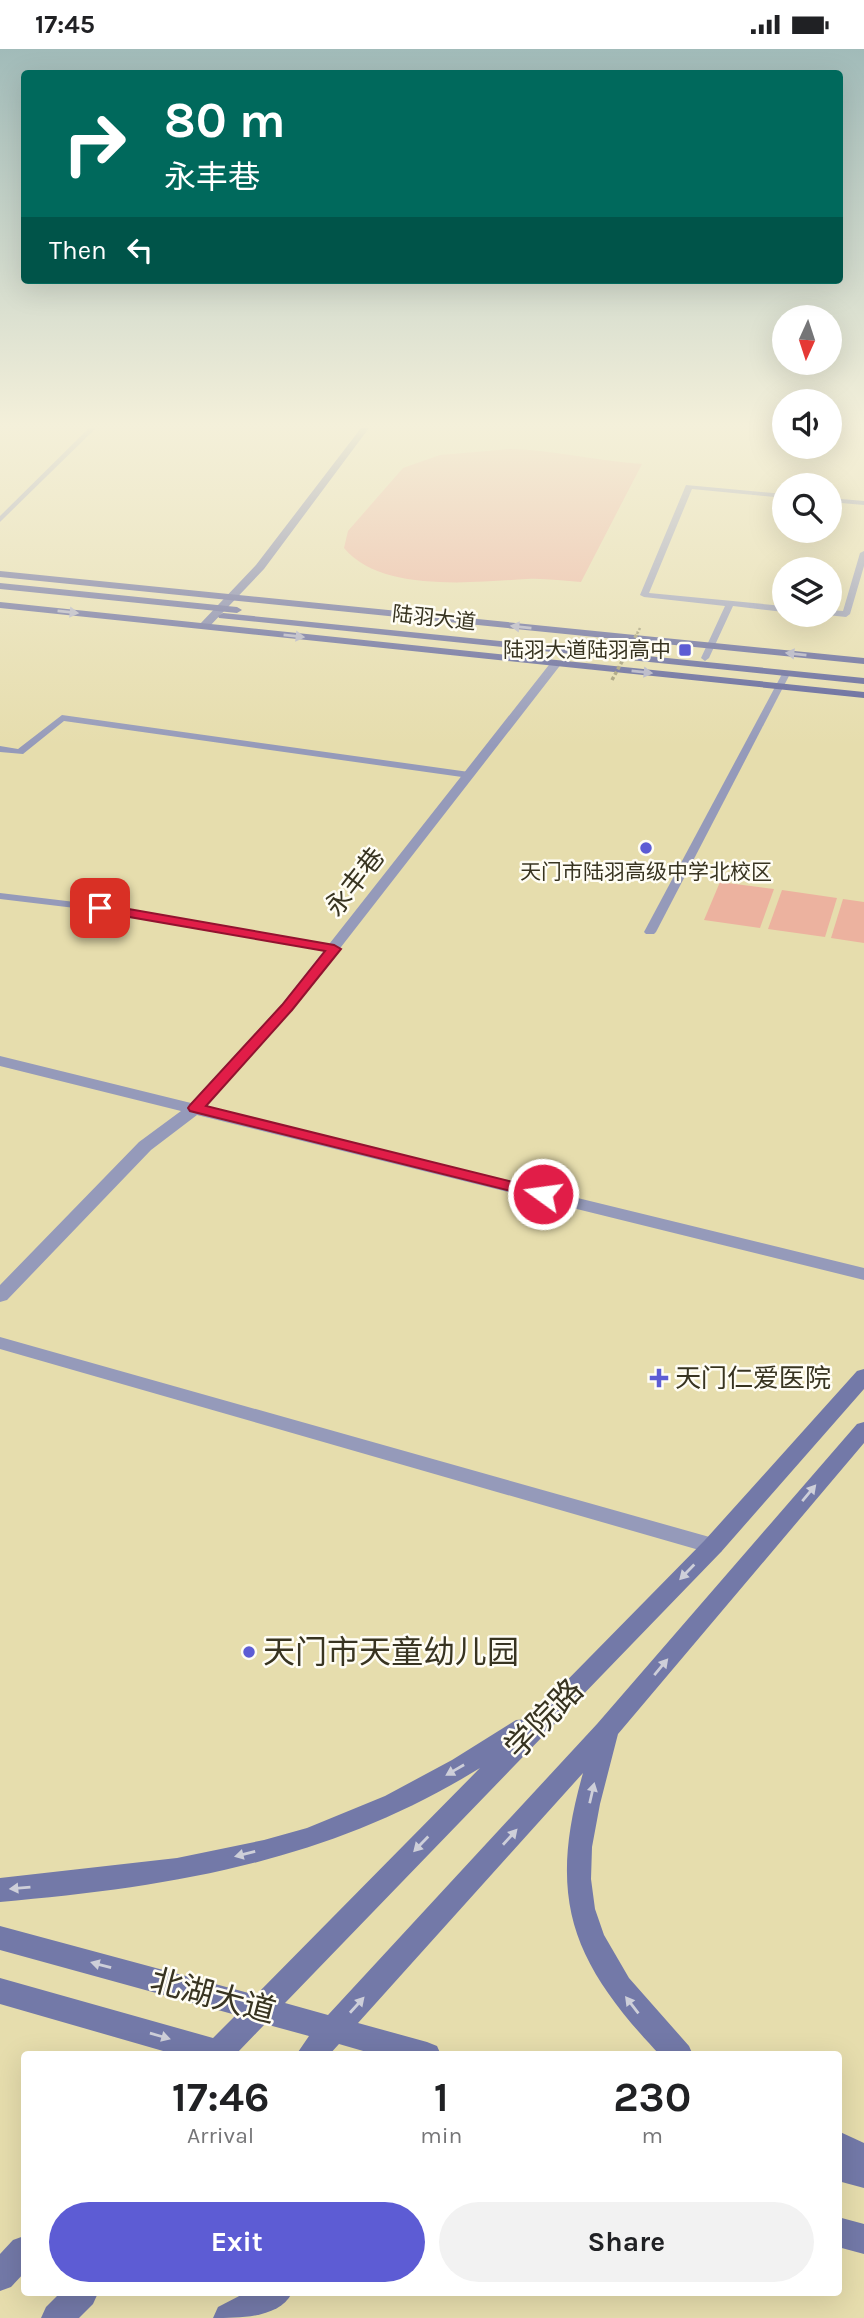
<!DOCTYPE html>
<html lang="en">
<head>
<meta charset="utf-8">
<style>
  :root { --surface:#fff; --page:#f2f2f2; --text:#202124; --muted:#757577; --accent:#5d5cd4 }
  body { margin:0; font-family:Karla,"Noto Sans SC",sans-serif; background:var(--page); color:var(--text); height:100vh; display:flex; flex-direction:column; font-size:26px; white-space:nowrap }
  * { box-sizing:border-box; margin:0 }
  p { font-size:23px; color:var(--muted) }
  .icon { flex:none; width:38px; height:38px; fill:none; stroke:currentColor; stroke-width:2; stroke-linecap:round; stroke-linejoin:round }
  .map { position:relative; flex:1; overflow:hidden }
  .drawer { position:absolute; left:21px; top:2002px; width:821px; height:245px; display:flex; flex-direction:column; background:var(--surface); border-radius:7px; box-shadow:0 7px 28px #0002 }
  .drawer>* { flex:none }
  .hud { position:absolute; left:21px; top:21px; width:822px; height:214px; border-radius:7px; box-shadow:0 7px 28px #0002; background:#00695c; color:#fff; overflow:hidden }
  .needle { width:46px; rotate:183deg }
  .fabs { position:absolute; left:772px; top:256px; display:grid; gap:14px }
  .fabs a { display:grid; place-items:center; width:70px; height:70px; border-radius:50%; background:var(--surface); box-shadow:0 7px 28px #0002; font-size:35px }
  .pin { position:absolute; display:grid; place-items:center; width:60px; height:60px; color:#fff; margin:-30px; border-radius:14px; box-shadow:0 4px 10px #0006 }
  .me { position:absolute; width:77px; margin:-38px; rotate:284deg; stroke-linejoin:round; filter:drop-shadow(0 0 5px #0008) }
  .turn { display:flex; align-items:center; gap:24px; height:147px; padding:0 28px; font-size:32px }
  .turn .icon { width:91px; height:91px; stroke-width:2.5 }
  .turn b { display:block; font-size:49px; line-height:60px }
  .then { display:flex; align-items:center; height:66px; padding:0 28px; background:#0003; gap:14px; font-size:26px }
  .eta { display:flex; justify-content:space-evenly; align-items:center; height:119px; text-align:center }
  .eta b { font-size:42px; font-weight:700; line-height:49px }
  .action { display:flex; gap:14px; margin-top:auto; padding:14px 28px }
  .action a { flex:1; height:80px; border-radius:42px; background:var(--accent); color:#fff; font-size:28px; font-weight:700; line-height:80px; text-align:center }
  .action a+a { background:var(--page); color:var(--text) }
  .status { display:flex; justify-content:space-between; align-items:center; height:49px; padding:0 35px; background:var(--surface); direction:ltr }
  .status svg { height:19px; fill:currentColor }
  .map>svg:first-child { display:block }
</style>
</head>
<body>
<div class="status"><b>17:45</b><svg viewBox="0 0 49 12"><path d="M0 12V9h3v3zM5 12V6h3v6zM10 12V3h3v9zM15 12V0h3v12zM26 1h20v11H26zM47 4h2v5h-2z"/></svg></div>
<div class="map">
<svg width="864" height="2269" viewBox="0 0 864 2269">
  <rect width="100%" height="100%" fill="#e6ddad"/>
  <!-- green -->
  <g fill="#ecb29f">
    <path d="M510 400C554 401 597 412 642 415L581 533C563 532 544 529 527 530 475 533 381 544 344 499L348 482 403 419 440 406Z"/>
    <polygon points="720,833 774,840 760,879 704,871"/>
    <polygon points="782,841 837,849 825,888 768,880"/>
    <polygon points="843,850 864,853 864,894 831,889"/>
  </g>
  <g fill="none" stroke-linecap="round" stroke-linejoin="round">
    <!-- lane -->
    <g fill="#959aba" fill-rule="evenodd">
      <polygon points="89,379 96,379 0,473 0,467"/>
      <polygon points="686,436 784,445 784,449 692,440 649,544 784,557 784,563 733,557 709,609 705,612 701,609 725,557 644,548 640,546"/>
      <polygon points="830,449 864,452 864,456 830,453"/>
      <polygon points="864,502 864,517 850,565 846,568 827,566 830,561 843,562 860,504"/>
      <polygon points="786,622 790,625 656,883 654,885 646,885 644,883 782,625"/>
      <polygon points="62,666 469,723 474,726 469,729 64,672 23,705 0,703 0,697 18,700"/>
      <polygon points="0,844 100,856 334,896 340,900 334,904 100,862 0,850"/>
    </g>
    <!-- street -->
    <g fill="#959aba" fill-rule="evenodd">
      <polygon points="552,612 562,614 292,961 205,1058 864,1219 864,1231 197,1066 151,1101 7,1251 0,1253 0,1236 139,1093 181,1062 0,1017 0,1007 191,1054 282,955"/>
      <polygon points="0,1288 713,1489 721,1491 724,1497 721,1503 713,1505 0,1300"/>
    </g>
    <!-- secondary -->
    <g fill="#7379a8" fill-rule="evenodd">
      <polygon points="361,379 369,379 264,520 208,579 200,579 200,575 256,516"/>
      <path d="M864 1320V1340L721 1503 285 1954 328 1966 597 1675 857 1375 864 1373V1394L618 1685 600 1755 592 1798 591 1830 595 1860 604 1886 629 1929 689 1997 693 2006H660C571 1912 547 1850 583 1724L358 1974 427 1993 437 1997 441 2006H377L339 1995 329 2006H296L309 1987 265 1975 238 2003 239 2006H177L0 1955V1929L213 1989 236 1966 0 1901V1877L256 1946 480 1719C330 1812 173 1838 0 1853V1829L177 1809 264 1791 307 1779 385 1747 452 1711 516 1671 529 1670 705 1491 857 1322Z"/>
      <polygon points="838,2082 864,2094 864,2139 838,2132"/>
      <polygon points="838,2168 864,2175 864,2205 838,2198"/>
      <polygon points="24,2187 24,2224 11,2238 0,2242 0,2205 13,2191"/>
      <polygon points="60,2244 98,2244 93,2255 79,2269 41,2269 46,2258"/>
      <path d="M245 2244H292C279 2269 241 2269 213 2269L218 2258Z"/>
    </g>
    <!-- primary -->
    <g fill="#5c619a" fill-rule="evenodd">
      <polygon points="0,522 864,609 864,615 0,528"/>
      <polygon points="0,534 237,558 242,561 237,564 0,540"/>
      <polygon points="0,553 864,643 864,649 0,559"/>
      <polygon points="223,564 864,629 864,635 219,569 218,567"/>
    </g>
    <!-- path-bridge-far1 -->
    <polyline stroke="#9f9873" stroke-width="2.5" stroke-dasharray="2.5 2" stroke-linecap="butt" points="637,585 640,579"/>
    <!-- path-bridge -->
    <polyline stroke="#9f9873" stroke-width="3.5" stroke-dasharray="3.5 2.5" stroke-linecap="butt" points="612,631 638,583"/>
  </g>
  <!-- one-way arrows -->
  <defs><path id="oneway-solid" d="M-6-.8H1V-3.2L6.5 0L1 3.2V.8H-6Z" transform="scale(1.75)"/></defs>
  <g fill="#aeafc7">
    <use href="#oneway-solid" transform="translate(68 563) rotate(6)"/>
    <use href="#oneway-solid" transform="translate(521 578) rotate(-174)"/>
    <use href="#oneway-solid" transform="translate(294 587) rotate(6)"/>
    <use href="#oneway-solid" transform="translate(796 605) rotate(-174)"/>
    <use href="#oneway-solid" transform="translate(642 623) rotate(6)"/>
  </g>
  <g fill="#cecfd9">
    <use href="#oneway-solid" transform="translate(809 1444) rotate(-50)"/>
    <use href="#oneway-solid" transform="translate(687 1523) rotate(134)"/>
    <use href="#oneway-solid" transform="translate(661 1618) rotate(-50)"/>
    <use href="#oneway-solid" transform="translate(455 1721) rotate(150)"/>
    <use href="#oneway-solid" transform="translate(592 1744) rotate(-77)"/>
    <use href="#oneway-solid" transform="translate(510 1788) rotate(-48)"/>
    <use href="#oneway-solid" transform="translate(421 1795) rotate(134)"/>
    <use href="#oneway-solid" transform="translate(245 1805) rotate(166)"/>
    <use href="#oneway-solid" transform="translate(20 1839) rotate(175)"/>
    <use href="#oneway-solid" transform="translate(101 1916) rotate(-165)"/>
    <use href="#oneway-solid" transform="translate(357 1956) rotate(-48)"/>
    <use href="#oneway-solid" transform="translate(632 1956) rotate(-128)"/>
    <use href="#oneway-solid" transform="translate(160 1987) rotate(16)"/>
  </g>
  <!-- sky -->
  <linearGradient id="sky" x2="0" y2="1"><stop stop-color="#a1bbb9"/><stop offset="0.54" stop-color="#f4f0da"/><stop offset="1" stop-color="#f4f0da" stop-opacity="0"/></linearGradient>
  <rect width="864" height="697" fill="url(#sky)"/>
  <!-- route -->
  <polygon fill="#e11d48" stroke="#92132f" stroke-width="2" points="100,855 334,896 341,900 292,961 206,1057 549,1142 551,1145 543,1150 190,1062 188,1059 190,1056 282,956 325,902 95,862 94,859"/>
  <!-- markers -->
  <g fill="#5d5cd4" stroke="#fffdf4" stroke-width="2.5">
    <rect x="678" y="594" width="14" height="14" rx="3.5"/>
    <circle cx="646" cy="799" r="7"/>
    <path d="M655.5 1318.5h7v7h7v7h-7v7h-7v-7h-7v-7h7z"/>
    <circle cx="249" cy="1603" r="7"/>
  </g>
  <g text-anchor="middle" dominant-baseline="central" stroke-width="5" stroke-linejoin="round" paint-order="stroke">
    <!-- far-street labels -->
    <g font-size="21" fill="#383421" stroke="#fffdf4">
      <text transform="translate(434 569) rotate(6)">陆羽大道</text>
    </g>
    <!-- far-poi labels -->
    <g font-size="21" fill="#383421" stroke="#fffdf4" text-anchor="end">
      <text x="671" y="601">陆羽大道陆羽高中</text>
      <text x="646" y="823" text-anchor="middle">天门市陆羽高级中学北校区</text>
    </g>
    <!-- street labels -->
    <g font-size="26" fill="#383421" stroke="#fffdf4">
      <text transform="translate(355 833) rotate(-52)">永丰巷</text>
    </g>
    <!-- poi labels -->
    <g font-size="26" fill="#383421" stroke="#fffdf4" text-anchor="start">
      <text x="675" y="1329">天门仁爱医院</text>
    </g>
    <!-- near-poi labels -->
    <g font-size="32" fill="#383421" stroke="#fffdf4" text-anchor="start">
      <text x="263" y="1603">天门市天童幼儿园</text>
    </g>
    <!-- near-street labels -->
    <g font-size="32" fill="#383421" stroke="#fffdf4">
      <text transform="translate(544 1670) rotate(-46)">学院路</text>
      <text transform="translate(213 1947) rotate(15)">北湖大道</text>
    </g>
  </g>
</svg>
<div class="fabs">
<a><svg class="needle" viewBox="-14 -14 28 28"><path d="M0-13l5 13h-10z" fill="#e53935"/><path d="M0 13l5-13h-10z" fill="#757577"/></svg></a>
<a><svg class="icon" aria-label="sound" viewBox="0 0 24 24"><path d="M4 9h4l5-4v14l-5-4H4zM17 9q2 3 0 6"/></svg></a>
<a><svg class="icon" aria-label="search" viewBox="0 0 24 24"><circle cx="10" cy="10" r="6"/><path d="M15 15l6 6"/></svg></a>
<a><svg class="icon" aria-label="layers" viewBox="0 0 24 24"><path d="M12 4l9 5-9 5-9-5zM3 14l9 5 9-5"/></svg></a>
</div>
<div class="pin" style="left:100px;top:859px;background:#d93025"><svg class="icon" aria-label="arrive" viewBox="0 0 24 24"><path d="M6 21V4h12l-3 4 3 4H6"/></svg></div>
<svg class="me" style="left:543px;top:1145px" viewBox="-20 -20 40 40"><circle r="17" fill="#e11d48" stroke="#fff" stroke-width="3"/><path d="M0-11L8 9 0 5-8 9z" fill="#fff"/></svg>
<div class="hud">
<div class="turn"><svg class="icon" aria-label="right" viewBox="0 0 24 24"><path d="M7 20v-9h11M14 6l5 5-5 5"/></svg><div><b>80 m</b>永丰巷</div></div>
<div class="then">Then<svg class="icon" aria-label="left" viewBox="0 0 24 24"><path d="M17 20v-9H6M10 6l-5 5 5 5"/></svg></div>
</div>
<section class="drawer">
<div class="eta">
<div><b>17:46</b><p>Arrival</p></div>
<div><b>1</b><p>min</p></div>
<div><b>230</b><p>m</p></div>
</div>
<div class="action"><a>Exit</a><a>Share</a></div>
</section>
</div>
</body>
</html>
